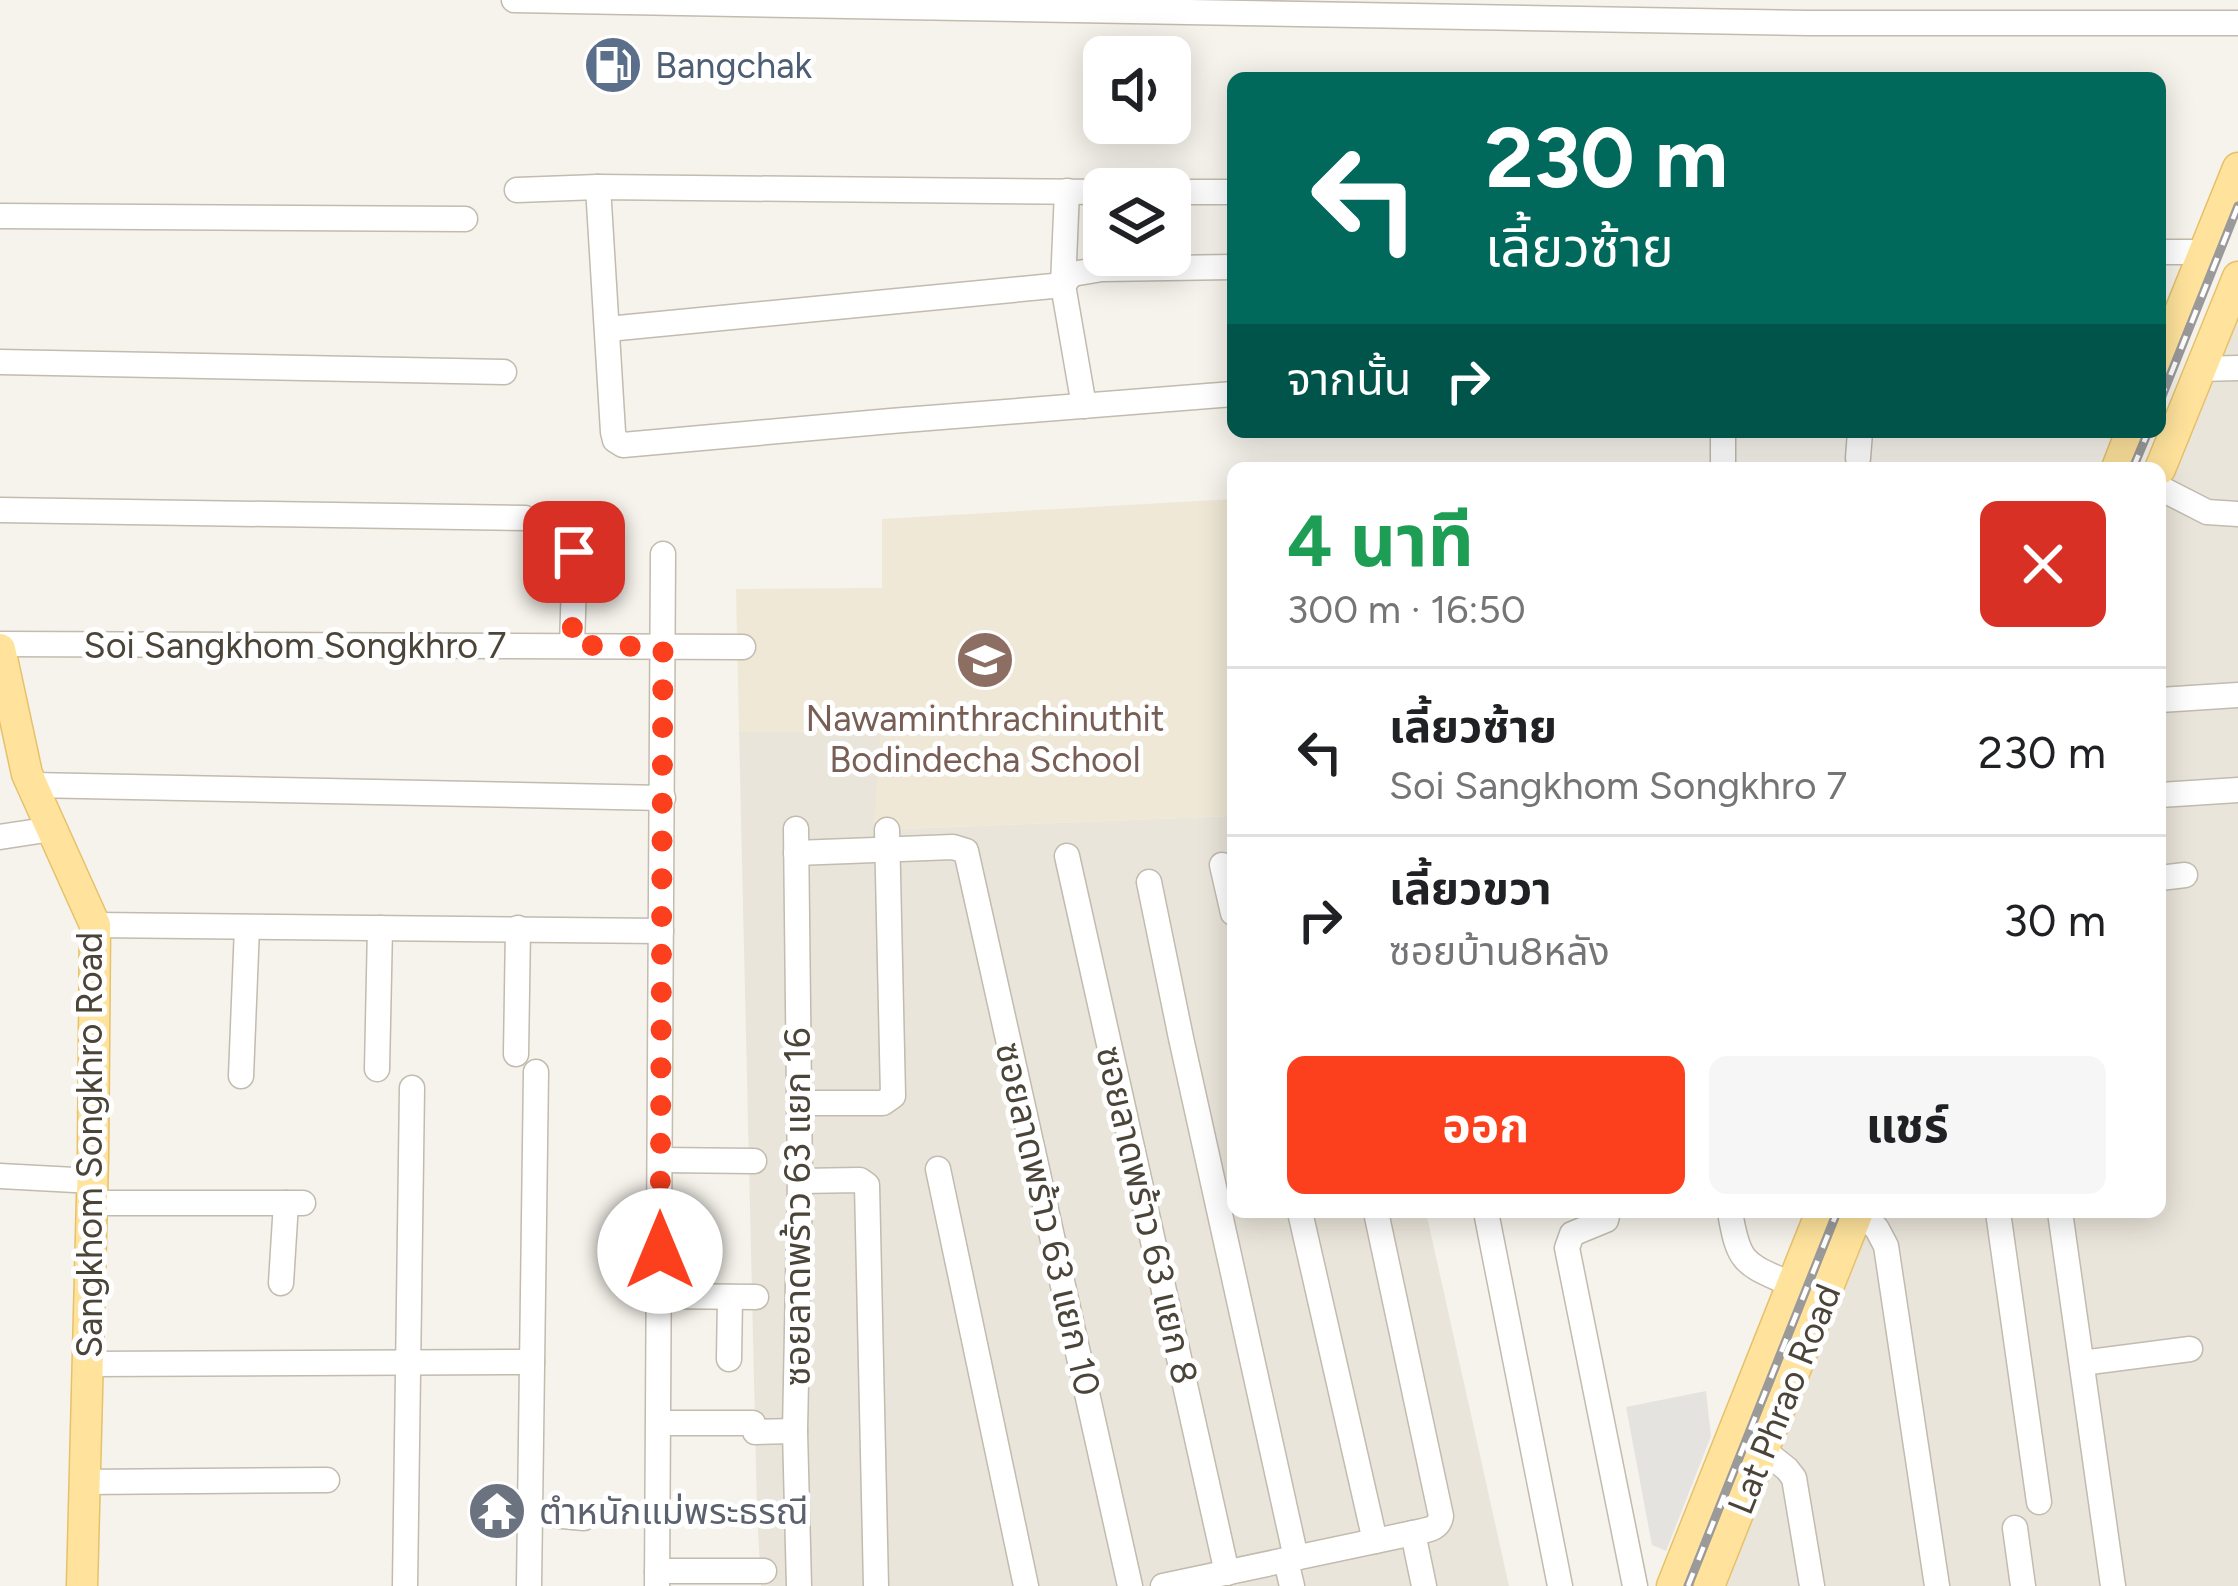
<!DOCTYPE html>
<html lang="th">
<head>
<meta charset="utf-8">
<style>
  :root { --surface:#fff; --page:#f6f6f6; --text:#202124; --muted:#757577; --line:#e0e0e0; --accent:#fc3f1d }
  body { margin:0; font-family:Figtree,"Noto Sans Thai",sans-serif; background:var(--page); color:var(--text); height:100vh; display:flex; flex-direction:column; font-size:45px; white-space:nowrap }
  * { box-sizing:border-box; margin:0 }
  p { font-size:39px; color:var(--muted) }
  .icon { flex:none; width:66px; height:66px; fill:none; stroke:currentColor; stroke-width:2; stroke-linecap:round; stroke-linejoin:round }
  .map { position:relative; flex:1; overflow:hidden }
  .sheet { position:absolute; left:1227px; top:462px; width:939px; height:756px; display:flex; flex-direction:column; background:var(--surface); border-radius:18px; box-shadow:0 6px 30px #0003 }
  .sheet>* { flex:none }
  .guide { position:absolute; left:1227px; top:72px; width:939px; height:366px; border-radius:18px; box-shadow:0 6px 30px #0003; background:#00695c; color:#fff; overflow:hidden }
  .controls { position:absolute; left:1083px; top:36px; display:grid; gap:24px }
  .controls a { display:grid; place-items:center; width:108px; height:108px; border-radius:18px; background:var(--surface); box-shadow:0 6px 30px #0003; font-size:60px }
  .pin { position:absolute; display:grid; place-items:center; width:102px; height:102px; color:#fff; margin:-51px; border-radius:24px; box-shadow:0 6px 18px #0006 }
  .me { position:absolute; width:132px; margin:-66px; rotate:0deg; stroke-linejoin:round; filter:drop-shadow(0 0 9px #0008) }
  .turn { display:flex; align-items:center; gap:42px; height:252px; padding:0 60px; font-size:54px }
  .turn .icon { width:156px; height:156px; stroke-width:2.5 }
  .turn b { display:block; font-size:84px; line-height:102px }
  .then { display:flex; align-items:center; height:114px; padding:0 60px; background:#0003; gap:24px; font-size:45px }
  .round { display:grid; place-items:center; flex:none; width:126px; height:126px; border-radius:18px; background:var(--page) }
  .headline { display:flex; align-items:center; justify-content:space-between; height:204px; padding:0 60px }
  h1 { font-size:72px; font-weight:700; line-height:90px; color:#1e9e55 }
  .action { display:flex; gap:24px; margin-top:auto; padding:24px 60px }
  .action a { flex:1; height:138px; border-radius:18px; background:var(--accent); color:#fff; font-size:48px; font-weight:700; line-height:138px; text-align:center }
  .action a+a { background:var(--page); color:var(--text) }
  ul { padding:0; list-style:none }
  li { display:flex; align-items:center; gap:36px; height:168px; padding:0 60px; border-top:3px solid var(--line) }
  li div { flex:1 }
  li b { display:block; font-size:45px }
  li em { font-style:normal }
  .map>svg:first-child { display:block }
</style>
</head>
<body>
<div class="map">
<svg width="2238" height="1586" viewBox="0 0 2238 1586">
  <rect width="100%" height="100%" fill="#f6f3ec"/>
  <!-- residential -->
  <g fill="#eae5da">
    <polygon points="2238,277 2238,1586 1709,1586 1858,1212 2160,1212 2160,469"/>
    <polygon points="739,732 881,732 875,830 1233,816 1233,1212 1426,1212 1509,1586 761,1586 757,1511"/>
  </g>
  <!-- education -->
  <polygon fill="#efe8d6" points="1233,499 1233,816 874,830 880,733 739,732 736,589 882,588 882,519"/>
  <!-- parking -->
  <polygon fill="#e5e3e0" points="1706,1391 1711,1436 1666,1551 1652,1545 1626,1407"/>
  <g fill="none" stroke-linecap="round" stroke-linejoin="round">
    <defs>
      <g id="minor">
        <polyline points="514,0 1809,23 2238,23"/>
        <polyline points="598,187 613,432 615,440 623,445 891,421 1233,394"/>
        <polyline points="517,190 598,187 1104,192"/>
        <polyline points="1067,191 1063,285 1084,406"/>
        <polyline points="1170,192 1233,192"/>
        <polyline points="0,216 465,219"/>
        <polyline points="2160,252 2204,252"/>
        <polyline points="608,329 1063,285 1072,274 1102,269 1233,267"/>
        <polyline points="0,362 504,372"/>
        <polyline points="2200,369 2238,368"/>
        <polyline points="1858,458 1860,432"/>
        <polyline points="1723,468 1723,432"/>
        <polyline points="2160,488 2207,512 2238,514"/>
        <polyline points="0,510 525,518"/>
        <polyline points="0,644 743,647"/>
        <polyline points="572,645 575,552"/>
        <polyline points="2160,700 2238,695"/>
        <polyline points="32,785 663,798"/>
        <polyline points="2160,795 2238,790"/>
        <polyline points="796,829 800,1181 795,1431 799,1586"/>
        <polyline points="0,837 52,829"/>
        <polyline points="796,853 953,847 966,851 1130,1586"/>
        <polyline points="1067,856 1227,1573"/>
        <polyline points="1222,865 1233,913"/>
        <polyline points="2160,878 2185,875"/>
        <polyline points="1149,882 1181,1038 1296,1558"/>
        <polyline points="95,925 661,931"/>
        <polyline points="516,1054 518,928"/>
        <polyline points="377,1069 380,928"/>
        <polyline points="241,1076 247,927"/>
        <polyline points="799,1103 883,1103 893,1096 887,830"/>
        <polyline points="660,1160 754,1161"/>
        <polyline points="938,1169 1026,1586"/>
        <polyline points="0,1176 93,1181"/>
        <polyline points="800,1181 860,1180 867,1185 876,1586"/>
        <polyline points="92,1203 303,1203"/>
        <polyline points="1300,1212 1375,1541"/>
        <path d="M1376 1212 1441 1516C1439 1530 1426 1530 1413 1533"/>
        <polyline points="1486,1212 1560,1586"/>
        <polyline points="1608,1212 1606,1220 1572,1234 1567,1248 1635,1586"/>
        <path d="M1730 1212C1739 1266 1745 1263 1792 1285"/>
        <polyline points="1861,1212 1877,1229 1886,1246 1937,1586"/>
        <polyline points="1998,1212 2039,1502"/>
        <polyline points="2060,1212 2113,1586"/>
        <polyline points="281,1283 286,1203"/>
        <polyline points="660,1296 756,1297"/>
        <polyline points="729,1359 730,1297"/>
        <polyline points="2082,1363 2190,1349"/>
        <polyline points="88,1364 532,1362"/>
        <polyline points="659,1423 753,1423 755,1432 795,1431"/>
        <polyline points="1763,1450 1787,1469 1794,1478 1812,1586"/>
        <polyline points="85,1482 327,1480"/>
        <polyline points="530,1513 584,1518"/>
        <polyline points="2015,1528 2023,1586"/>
        <polyline points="1286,1561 1292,1586"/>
        <polyline points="657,1571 764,1571"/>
        <polyline points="405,1586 412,1088"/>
        <polyline points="529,1586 536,1072"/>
        <polyline points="657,1586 663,554"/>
        <polyline points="1163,1586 1413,1533 1424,1586"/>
      </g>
      <g id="major">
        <polyline points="2160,361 2238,168"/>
        <polyline points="2117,468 2131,432"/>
        <polyline points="2160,469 2238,277"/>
        <polyline points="0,649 27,774 95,925 93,1158 82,1586"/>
        <polyline points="1672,1586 1821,1212"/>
        <polyline points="1709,1586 1858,1212"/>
      </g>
    </defs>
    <!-- minor casing -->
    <use href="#minor" stroke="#c2bbae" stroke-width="27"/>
    <!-- major casing -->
    <use href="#major" stroke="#e6c16a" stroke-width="33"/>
    <!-- minor -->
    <use href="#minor" stroke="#fff" stroke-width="24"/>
    <!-- major -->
    <use href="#major" stroke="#ffe39c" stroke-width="30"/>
    <defs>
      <g id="rail">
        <polyline points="2160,401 2238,206"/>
        <polyline points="2133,468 2148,432"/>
        <polyline points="1688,1586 1837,1212"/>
      </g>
    </defs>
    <!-- rail casing -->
    <use href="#rail" stroke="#9a9a9a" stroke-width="9"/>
    <!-- rail -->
    <use href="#rail" stroke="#fff" stroke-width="4.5" stroke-dasharray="14" stroke-linecap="butt"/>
  </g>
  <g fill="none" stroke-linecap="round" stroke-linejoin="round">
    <!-- route -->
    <polyline stroke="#fc3f1d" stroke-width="21" stroke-dasharray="0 37.8" points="574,552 572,645 663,647 660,1251"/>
  </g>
  <!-- icons -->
  <defs>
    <symbol id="fuel-disc" viewBox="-11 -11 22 22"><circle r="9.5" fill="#5c6f8a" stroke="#fff"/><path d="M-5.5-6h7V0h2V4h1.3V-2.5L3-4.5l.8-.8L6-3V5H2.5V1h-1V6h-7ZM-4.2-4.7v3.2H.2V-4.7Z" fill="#fff"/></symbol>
    <symbol id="school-disc" viewBox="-11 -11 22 22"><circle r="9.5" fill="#8d6e63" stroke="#fff"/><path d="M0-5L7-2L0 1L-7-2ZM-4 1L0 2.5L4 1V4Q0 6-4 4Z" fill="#fff"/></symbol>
    <symbol id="temple-disc" viewBox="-11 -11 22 22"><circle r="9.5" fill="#6b7280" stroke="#fff"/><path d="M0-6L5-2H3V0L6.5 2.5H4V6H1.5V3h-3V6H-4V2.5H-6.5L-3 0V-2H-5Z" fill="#fff"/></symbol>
  </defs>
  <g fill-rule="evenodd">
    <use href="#fuel-disc" x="580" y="32" width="66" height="66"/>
    <use href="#school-disc" x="952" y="627" width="66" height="66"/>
    <use href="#temple-disc" x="464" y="1478" width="66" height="66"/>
  </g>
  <g text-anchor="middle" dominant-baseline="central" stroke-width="10" stroke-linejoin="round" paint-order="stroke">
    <!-- service labels -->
    <g font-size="36" fill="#4e5e75" stroke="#fff" text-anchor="start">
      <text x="655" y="65">Bangchak</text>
    </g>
    <!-- street labels -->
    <g font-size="36" fill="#4b4439" stroke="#fff">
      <text x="295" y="645">Soi Sangkhom Songkhro 7</text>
      <text transform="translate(89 1145) rotate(-90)">Sangkhom Songkhro Road</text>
      <text transform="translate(797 1207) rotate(-90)">ซอยลาดพร้าว 63 แยก 16</text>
      <text transform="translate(1147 1215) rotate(77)">ซอยลาดพร้าว 63 แยก 8</text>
      <text transform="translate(1048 1219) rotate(77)">ซอยลาดพร้าว 63 แยก 10</text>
      <text transform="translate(1784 1399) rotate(-68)">Lat Phrao Road</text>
    </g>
    <!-- education labels -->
    <g font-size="36" fill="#785e54" stroke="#fff">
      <text x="985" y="718">Nawaminthrachinuthit<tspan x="985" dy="41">Bodindecha School</tspan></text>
    </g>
    <!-- worship labels -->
    <g font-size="36" fill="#5b616d" stroke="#fff" text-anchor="start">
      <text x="539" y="1511">ตำหนักแม่พระธรณี</text>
    </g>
  </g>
</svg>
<div class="controls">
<a><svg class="icon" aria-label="sound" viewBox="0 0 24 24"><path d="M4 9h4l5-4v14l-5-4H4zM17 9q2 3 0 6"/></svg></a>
<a><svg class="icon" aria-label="layers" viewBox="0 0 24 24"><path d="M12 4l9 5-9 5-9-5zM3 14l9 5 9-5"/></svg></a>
</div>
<div class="pin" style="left:574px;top:552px;background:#d93025"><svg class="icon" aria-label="arrive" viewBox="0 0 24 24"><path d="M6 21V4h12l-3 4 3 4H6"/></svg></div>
<svg class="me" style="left:660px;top:1251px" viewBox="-20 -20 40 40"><circle r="19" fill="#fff"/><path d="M0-13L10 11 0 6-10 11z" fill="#fc3f1d"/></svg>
<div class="guide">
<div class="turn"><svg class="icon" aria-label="left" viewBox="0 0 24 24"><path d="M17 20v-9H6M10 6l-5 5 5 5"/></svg><div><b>230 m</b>เลี้ยวซ้าย</div></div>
<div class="then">จากนั้น<svg class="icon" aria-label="right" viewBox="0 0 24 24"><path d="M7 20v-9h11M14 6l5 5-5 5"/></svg></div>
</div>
<section class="sheet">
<div class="headline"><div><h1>4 นาที</h1><p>300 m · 16:50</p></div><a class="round" style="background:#d93025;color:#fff"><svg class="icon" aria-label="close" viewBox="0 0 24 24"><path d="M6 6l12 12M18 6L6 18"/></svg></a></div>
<ul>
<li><svg class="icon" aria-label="left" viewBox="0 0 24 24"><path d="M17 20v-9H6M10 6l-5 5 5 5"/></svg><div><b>เลี้ยวซ้าย</b><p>Soi Sangkhom Songkhro 7</p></div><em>230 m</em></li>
<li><svg class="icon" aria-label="right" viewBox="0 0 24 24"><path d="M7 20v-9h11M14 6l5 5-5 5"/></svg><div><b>เลี้ยวขวา</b><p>ซอยบ้าน8หลัง</p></div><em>30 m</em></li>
</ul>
<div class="action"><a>ออก</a><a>แชร์</a></div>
</section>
</div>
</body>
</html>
